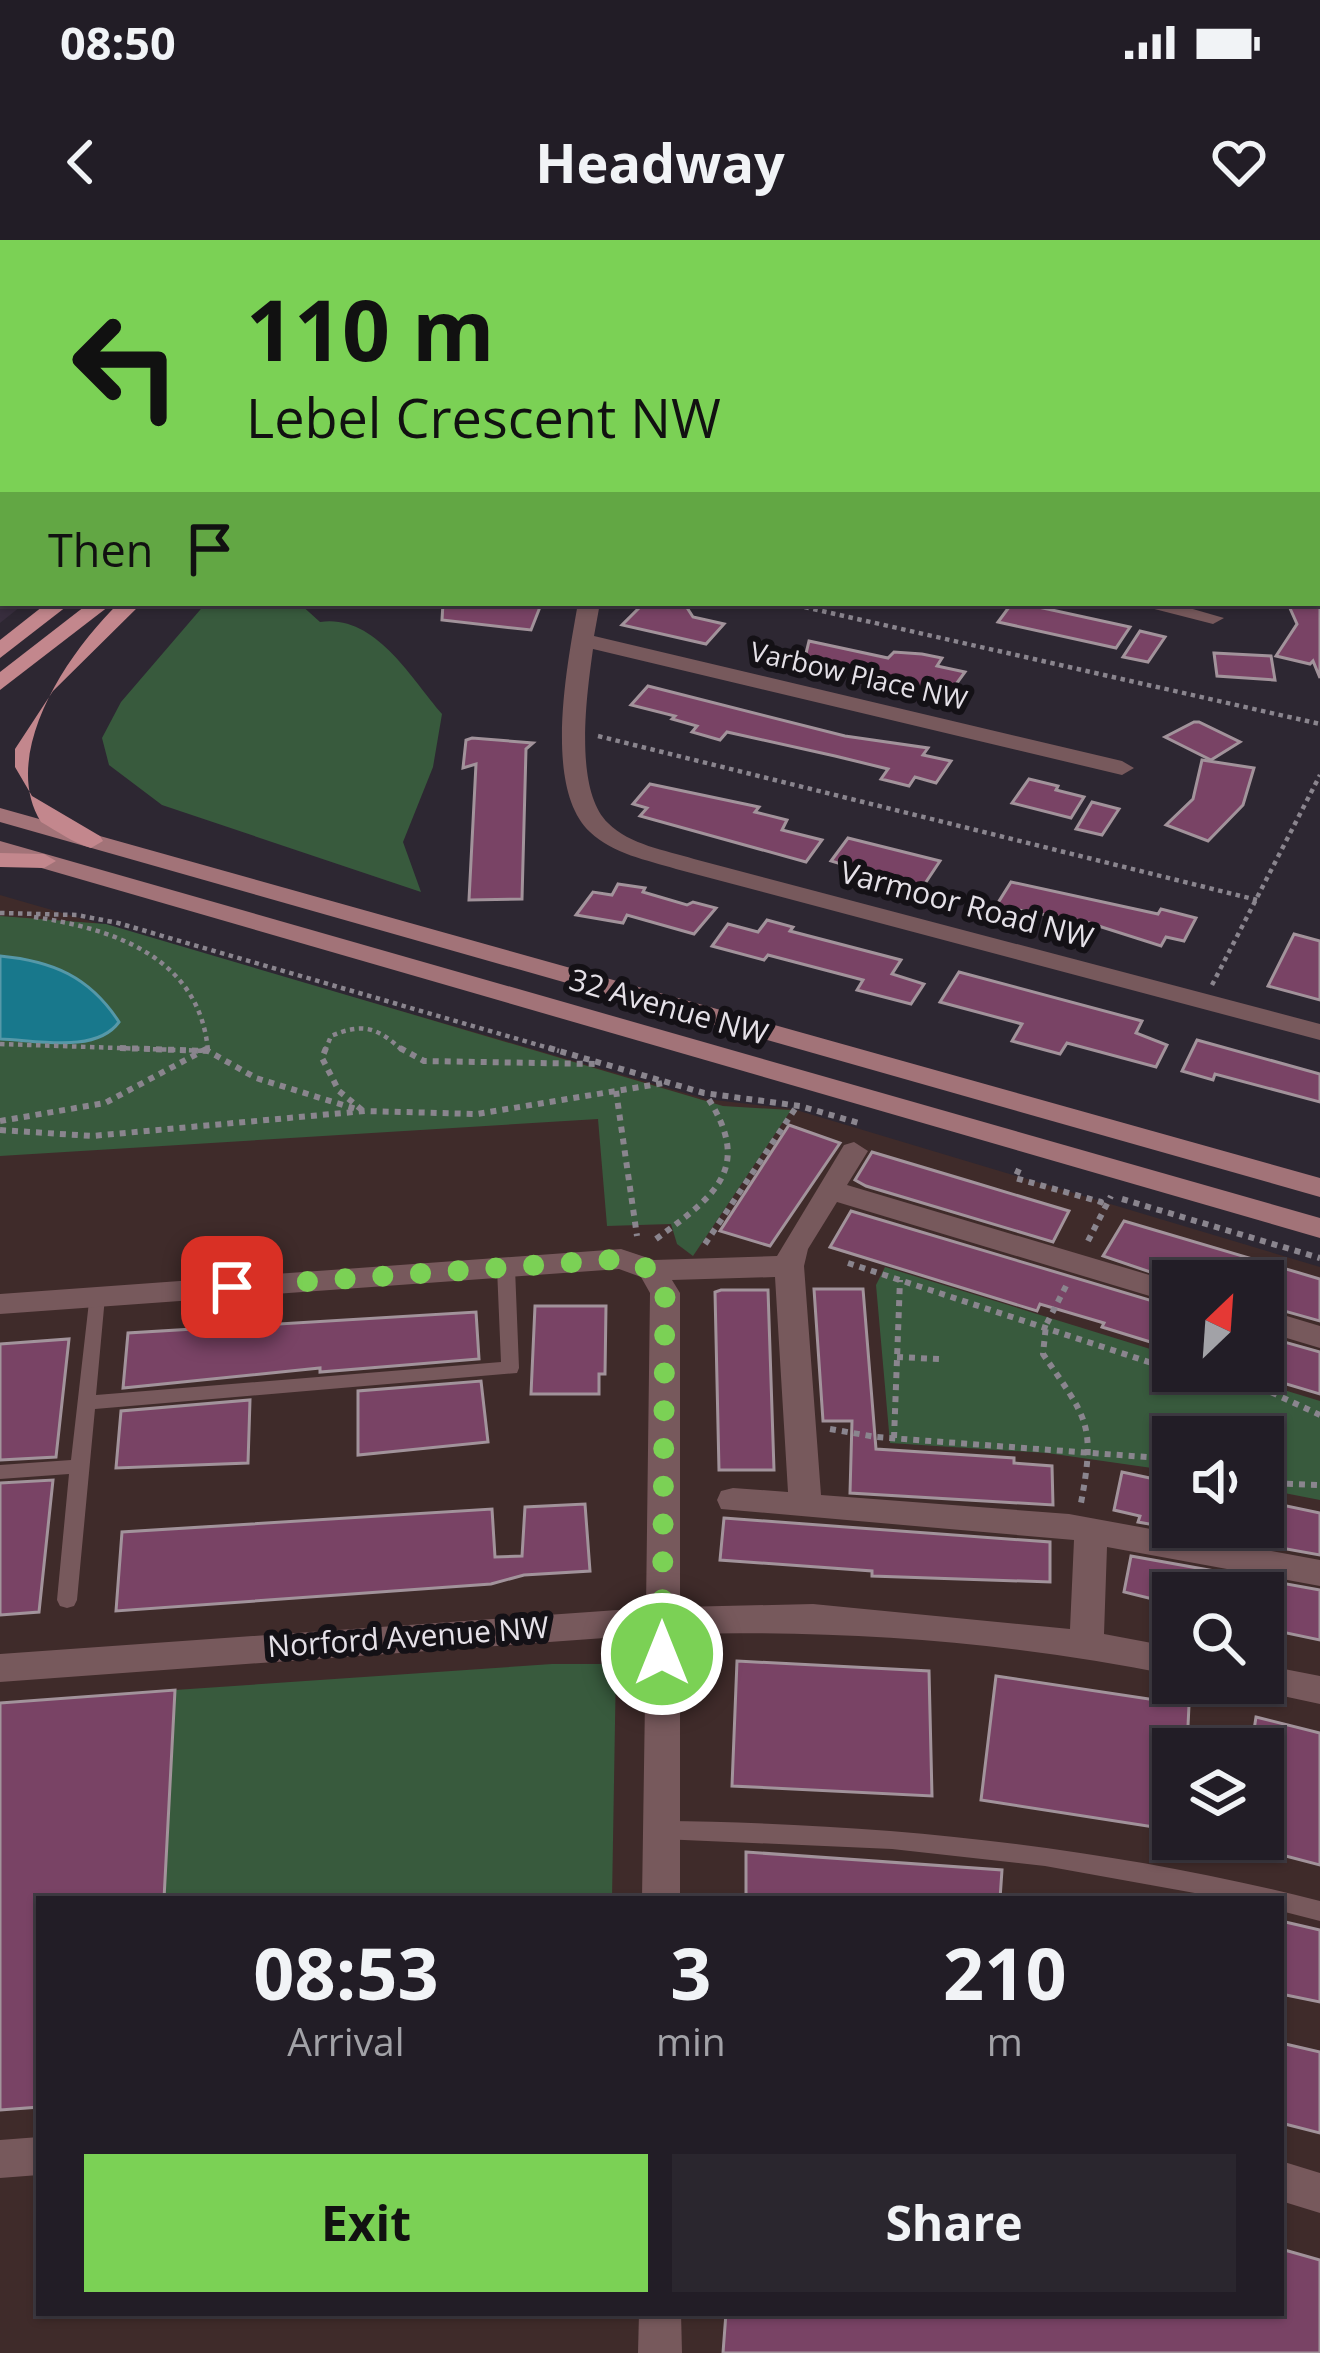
<!DOCTYPE html>
<html lang="en">
<head>
<meta charset="utf-8">
<style>
  :root { --surface:#221d26; --page:#2a262e; --text:#f1f3f6; --muted:#a2a2a7; --line:#3f3b43; --accent:#7bd155 }
  body { margin:0; font-family:"Open Sans",sans-serif; background:var(--page); color:var(--text); height:100vh; display:flex; flex-direction:column; font-size:45px; white-space:nowrap }
  * { box-sizing:border-box; margin:0 }
  p { font-size:39px; color:var(--muted) }
  .icon { flex:none; width:66px; height:66px; fill:none; stroke:currentColor; stroke-width:2; stroke-linecap:round; stroke-linejoin:round }
  .map { position:relative; flex:1; overflow:hidden }
  .details { position:absolute; left:36px; top:1656px; width:1248px; height:420px; display:flex; flex-direction:column; background:var(--surface); border-radius:0px; box-shadow:0 3px 9px #0004,0 0 0 3px var(--line) }
  .details>* { flex:none }
  .top-card { position:absolute; left:0px; top:0px; width:1320px; height:366px; box-shadow:0 3px 9px #0004,0 0 0 3px var(--line); background:#7bd155; color:#111; overflow:hidden }
  .needle { width:78px; rotate:25deg }
  .controls { position:absolute; left:1152px; top:1020px; display:grid; gap:24px }
  .controls a { display:grid; place-items:center; width:132px; height:132px; border-radius:0px; background:var(--surface); box-shadow:0 3px 9px #0004,0 0 0 3px var(--line); font-size:60px }
  .pin { position:absolute; display:grid; place-items:center; width:102px; height:102px; color:#fff; margin:-51px; border-radius:24px; box-shadow:0 6px 18px #0006 }
  .me { position:absolute; width:132px; margin:-66px; rotate:0deg; stroke-linejoin:round; filter:drop-shadow(0 0 9px #0008) }
  .turn { display:flex; align-items:center; gap:42px; height:252px; padding:0 48px; font-size:54px }
  .turn .icon { width:156px; height:156px; stroke-width:2.5 }
  .turn b { display:block; font-size:84px; line-height:102px }
  .then { display:flex; align-items:center; height:114px; padding:0 48px; background:#0003; gap:24px; font-size:45px }
  .eta { display:flex; justify-content:space-evenly; align-items:center; height:204px; text-align:center }
  .eta b { font-size:72px; font-weight:700; line-height:84px }
  .button { display:flex; gap:24px; margin-top:auto; padding:24px 48px }
  .button a { flex:1; height:138px; border-radius:0px; background:var(--accent); color:#111; font-size:48px; font-weight:700; line-height:138px; text-align:center }
  .button a+a { background:var(--page); color:var(--text) }
  .status { display:flex; justify-content:space-between; align-items:center; height:84px; padding:0 60px; background:var(--surface); direction:ltr }
  .status svg { height:33px; fill:currentColor }
  header { display:flex; justify-content:space-between; align-items:center; height:156px; padding:0 48px; background:var(--surface); font-size:54px; font-weight:700 }
  .map>svg:first-child { display:block }
</style>
</head>
<body>
<div class="status"><b>08:50</b><svg viewBox="0 0 49 12"><path d="M0 12V9h3v3zM5 12V6h3v6zM10 12V3h3v9zM15 12V0h3v12zM26 1h20v11H26zM47 4h2v5h-2z"/></svg></div>
<header><svg class="icon" aria-label="back" viewBox="0 0 24 24"><path d="M15 5l-7 7 7 7"/></svg>Headway<svg class="icon" aria-label="heart" viewBox="0 0 24 24"><path d="M12 20l-8-8c-3-5 5-10 8-4 3-6 11-1 8 4z"/></svg></header>
<div class="map">
<svg width="1320" height="2113" viewBox="0 0 1320 2113">
  <rect width="100%" height="100%" fill="#2d2732"/>
  <!-- built -->
  <polygon fill="#382e3e" points="0,0 407,0 3,3 3,363 25,363 0,383"/>
  <!-- education -->
  <path fill="#3f2b2a" fill-rule="evenodd" d="M0 655 706 859 793 869 1320 1027V2113H0ZM1173 1041H1263V1131H1173ZM1173 1197H1263V1287H1173ZM1173 1353H1263V1443H1173ZM1173 1509H1263V1599H1173ZM39 1659H1281V2073H39Z"/>
  <!-- green -->
  <g fill="#385a3d">
    <path d="M206 363H299L320 382C375 374 410 437 442 474L433 527 403 602 421 652 162 565 109 525 102 498 121 462Z"/>
    <polygon points="0,676 106,684 723,866 791,870 693,1016 677,1004 671,984 607,986 598,879 0,916"/>
    <polygon points="885,1027 1173,1116 1173,1131 1222,1131 1320,1161 1320,1260 1263,1249 1263,1197 1173,1197 1173,1231 1047,1213 890,1203 876,1045"/>
    <polygon points="552,1424 616,1424 612,1659 164,1659 175,1450"/>
  </g>
  <!-- water -->
  <path fill="#18788c" stroke="#5698a8" stroke-width="3" d="M0 716C53 721 90 737 119 782 96 814 36 800 0 799Z"/>
  <!-- building -->
  <g fill="#794365" stroke="#a2939b" stroke-width="3">
    <polygon points="1320,350 1320,438 1313,421 1310,424 1276,416 1297,384 1289,366 1317,363"/>
    <polygon points="443,363 500,363 540,367 531,390 442,380"/>
    <polygon points="644,363 684,363 693,377 724,384 706,404 622,385"/>
    <polygon points="1012,363 1020,363 1130,387 1116,408 998,382"/>
    <polygon points="1140,391 1165,397 1148,422 1123,417"/>
    <polygon points="809,401 888,418 894,412 922,414 942,418 937,426 965,432 946,458 915,454 890,448 894,443 804,422"/>
    <polygon points="1214,413 1271,416 1275,440 1217,436"/>
    <polygon points="648,446 845,496 928,508 923,515 951,521 936,543 915,537 909,546 881,539 888,529 835,516 727,492 720,500 692,492 697,486 672,479 675,476 631,465"/>
    <polygon points="1194,482 1199,482 1240,502 1211,520 1165,497"/>
    <polygon points="472,498 533,503 526,509 522,659 469,660 476,524 463,528 466,500"/>
    <polygon points="1202,520 1254,528 1243,565 1208,601 1166,585 1193,559"/>
    <polygon points="1029,539 1058,546 1056,550 1084,557 1071,578 1012,563"/>
    <polygon points="650,544 759,567 755,572 787,580 782,590 822,600 806,622 640,576 647,568 633,564"/>
    <polygon points="1092,562 1119,569 1102,595 1076,589"/>
    <polygon points="848,598 940,621 922,648 831,621"/>
    <polygon points="1011,642 1158,674 1161,669 1196,678 1184,701 1166,697 1161,706 1086,682 996,666"/>
    <polygon points="618,644 645,648 643,652 687,665 693,662 716,668 694,694 627,675 623,683 576,675 593,652 612,655"/>
    <polygon points="767,680 793,687 790,691 901,720 892,734 924,744 911,764 857,750 863,740 768,715 764,720 712,706 728,684 758,692"/>
    <polygon points="1294,694 1320,701 1320,760 1268,746"/>
    <polygon points="959,732 1142,781 1136,793 1167,805 1156,827 1067,803 1060,814 1012,801 1022,784 940,762"/>
    <polygon points="1197,800 1320,834 1320,862 1215,834 1213,840 1182,831"/>
    <polygon points="789,885 840,903 770,1006 720,991"/>
    <polygon points="872,912 969,941 1069,971 1053,1002 866,946 855,940"/>
    <polygon points="851,971 1173,1067 1173,1109 1102,1087 1104,1083 1040,1064 1037,1071 830,1007"/>
    <polygon points="1124,981 1320,1039 1320,1081 1263,1065 1263,1041 1177,1041 1103,1016"/>
    <polygon points="814,1049 863,1049 876,1209 1014,1218 1014,1223 1052,1226 1053,1265 850,1253 852,1181 823,1181"/>
    <polygon points="721,1050 768,1050 774,1230 719,1230 715,1052"/>
    <polygon points="535,1066 606,1066 605,1134 599,1134 599,1154 531,1154"/>
    <polygon points="476,1072 479,1119 320,1132 320,1128 123,1148 128,1093"/>
    <polygon points="1263,1096 1320,1112 1320,1154 1263,1137"/>
    <polygon points="69,1099 56,1217 0,1220 0,1104"/>
    <polygon points="481,1141 488,1202 358,1215 358,1151"/>
    <polygon points="250,1160 248,1223 116,1228 121,1171"/>
    <polygon points="1122,1232 1173,1243 1173,1287 1263,1287 1263,1261 1320,1273 1320,1315 1138,1282 1140,1276 1114,1270"/>
    <polygon points="53,1240 39,1372 0,1375 0,1243"/>
    <polygon points="585,1264 590,1331 524,1335 491,1344 116,1371 122,1292 492,1269 495,1317 522,1316 525,1267"/>
    <polygon points="724,1278 1050,1302 1050,1342 872,1336 872,1331 720,1320"/>
    <polygon points="1131,1316 1320,1350 1320,1400 1263,1388 1263,1353 1173,1353 1173,1364 1124,1352"/>
    <polygon points="737,1421 929,1431 932,1556 732,1546"/>
    <polygon points="996,1436 1189,1465 1187,1507 1173,1505 1173,1590 981,1560"/>
    <polygon points="175,1450 164,1659 39,1659 39,1867 0,1870 0,1463"/>
    <polygon points="1256,1477 1320,1493 1320,1625 1263,1610 1263,1509 1251,1509"/>
    <polygon points="746,1612 1002,1630 1000,1659 746,1659"/>
    <polygon points="1281,1681 1320,1690 1320,1762 1281,1754"/>
    <polygon points="1281,1803 1320,1812 1320,1893 1281,1883"/>
    <polygon points="1281,2009 1320,2020 1320,2113 723,2113 726,2073 1281,2073"/>
  </g>
  <g fill="none" stroke-linecap="round" stroke-linejoin="round">
    <!-- path-far1 -->
    <g stroke="#8a858e" stroke-width="4.5" stroke-dasharray="4.5 4.5" stroke-linecap="butt">
      <polyline points="903,0 921,3"/>
      <polyline points="1262,0 1280,3"/>
      <polyline points="787,363 1320,484"/>
      <polyline points="598,496 1257,660"/>
      <polyline points="0,673 77,675 118,683 559,811"/>
      <path d="M34 677C115 689 200 718 208 811"/>
      <polyline points="1212,745 1320,535"/>
      <polyline points="0,804 208,811"/>
      <path d="M325 811 331 796C364 782 378 788 403 811"/>
    </g>
    <!-- path -->
    <g stroke="#8a858e" stroke-width="6" stroke-dasharray="6 6" stroke-linecap="butt">
      <polyline points="120,808 208,811 256,838 356,869"/>
      <polyline points="326,808 322,818 339,851 362,870"/>
      <polyline points="400,808 424,821 596,824"/>
      <polyline points="549,808 704,853 800,866 862,884"/>
      <polyline points="616,851 637,996"/>
      <polyline points="0,881 105,863 208,808"/>
      <polyline points="0,890 92,896 365,871 477,874 664,843"/>
      <polyline points="1019,929 1015,938 1101,962 1098,967"/>
      <polyline points="1122,959 1320,1018"/>
      <path d="M656 999C716 955 754 928 706 855"/>
      <polyline points="1088,1001 1111,956"/>
      <polyline points="705,1004 797,866"/>
      <polyline points="848,1023 1173,1130"/>
      <path d="M1066 1046 1046 1085 1043 1114C1087 1179 1096 1183 1081 1263"/>
      <polyline points="897,1117 939,1119"/>
      <polyline points="1178,1131 1262,1148 1320,1175"/>
      <polyline points="830,1189 876,1197 1173,1219"/>
      <polyline points="894,1198 900,1040"/>
      <polyline points="1263,1243 1320,1245"/>
    </g>
    <!-- service -->
    <g fill="#77595c" fill-rule="evenodd">
      <polygon points="337,0 348,0 345,3 334,3"/>
      <polygon points="559,0 569,0 567,3 557,3"/>
      <polygon points="819,0 831,0 834,3 822,3"/>
      <rect x="0" y="211" width="3" height="9"/>
      <polygon points="506,1022 515,1028 519,1128 517,1133 95,1169 77,1360 74,1366 67,1368 60,1366 57,1360 69,1234 0,1239 0,1225 71,1220 90,1053 102,1053 105,1057 96,1155 501,1122 497,1028"/>
      <path d="M661 1581C884 1583 1104 1606 1320 1661V1681L1281 1671V1659H1228L1045 1626 892 1609 661 1599 653 1597 650 1590 653 1583Z"/>
    </g>
    <!-- minor -->
    <g fill="#77595c" fill-rule="evenodd">
      <polygon points="1320,24 1320,38 1317,39 1317,25"/>
      <polygon points="1317,50 1320,51 1320,61 1317,60"/>
      <path d="M578 363H600L594 396 1122 521 1134 528 1122 535 593 409C587 453 573 549 608 583 630 605 665 610 694 619L1320 784V800L676 629C647 620 613 614 590 592 542 547 568 421 578 363Z"/>
      <polygon points="1131,363 1172,363 1224,378 1213,384"/>
      <path d="M854 902 868 911 847 945 1173 1042V1063L837 962 808 1009 804 1026 821 1255 1069 1274 1320 1320V1346L1107 1307 1104 1394 1173 1407V1435C1011 1402 845 1390 680 1394V1659H642L646 1395 0 1442V1414L646 1368 650 1053 641 1037 619 1029 0 1074V1054L621 1009 654 1020 777 1016 844 905ZM775 1037 788 1252 733 1248 721 1251 717 1260 721 1269 1074 1300 1070 1389 813 1364 680 1367V1053L672 1040Z"/>
      <polygon points="1263,1069 1320,1086 1320,1108 1263,1091"/>
      <polygon points="1263,1425 1320,1436 1320,1464 1251,1449 1248,1443 1263,1443"/>
      <polygon points="39,1897 39,1935 0,1938 0,1900"/>
      <polygon points="1281,1921 1320,1933 1320,1973 1281,1961"/>
      <polygon points="639,2073 681,2073 682,2113 638,2113"/>
    </g>
    <!-- secondary -->
    <g fill="#a27378" fill-rule="evenodd">
      <polygon points="0,568 1320,938 1320,957 0,582"/>
      <polygon points="0,601 1320,978 1320,998 0,616"/>
    </g>
    <!-- primary -->
    <g fill="#c3878d" fill-rule="evenodd">
      <polygon points="47,363 71,363 0,418 0,400"/>
      <polygon points="89,363 113,363 0,450 0,432"/>
      <path d="M119 363H142L53 451 15 509V527L32 556 100 596 103 601 91 608C73 603 57 591 41 582 0 517 64 416 119 363Z"/>
      <polygon points="0,613 44,614 56,621 44,628 0,627"/>
    </g>
  </g>
  <g fill="none" stroke-linecap="round" stroke-linejoin="round">
    <!-- route -->
    <polyline stroke="#7bd155" stroke-width="21" stroke-dasharray="0 37.8" points="232,1047 621,1019 652,1030 665,1053 662,1414"/>
  </g>
  <g text-anchor="middle" dominant-baseline="central" stroke-width="12" stroke-linejoin="round" paint-order="stroke">
    <!-- far-street labels -->
    <g font-size="27" fill="#e5e1e8" stroke="#141116">
      <text transform="translate(859 435) rotate(13)">Varbow Place NW</text>
    </g>
    <!-- street labels -->
    <g font-size="30" fill="#e5e1e8" stroke="#141116">
      <text transform="translate(967 664) rotate(15)">Varmoor Road NW</text>
      <text transform="translate(669 766) rotate(16)">32 Avenue NW</text>
      <text transform="translate(408 1396) rotate(-4)">Norford Avenue NW</text>
    </g>
  </g>
</svg>
<div class="controls">
<a><svg class="needle" viewBox="-14 -14 28 28"><path d="M0-13l5 13h-10z" fill="#e53935"/><path d="M0 13l5-13h-10z" fill="#a2a2a7"/></svg></a>
<a><svg class="icon" aria-label="sound" viewBox="0 0 24 24"><path d="M4 9h4l5-4v14l-5-4H4zM17 9q2 3 0 6"/></svg></a>
<a><svg class="icon" aria-label="search" viewBox="0 0 24 24"><circle cx="10" cy="10" r="6"/><path d="M15 15l6 6"/></svg></a>
<a><svg class="icon" aria-label="layers" viewBox="0 0 24 24"><path d="M12 4l9 5-9 5-9-5zM3 14l9 5 9-5"/></svg></a>
</div>
<div class="pin" style="left:232px;top:1047px;background:#d93025"><svg class="icon" aria-label="arrive" viewBox="0 0 24 24"><path d="M6 21V4h12l-3 4 3 4H6"/></svg></div>
<svg class="me" style="left:662px;top:1414px" viewBox="-20 -20 40 40"><circle r="17" fill="#7bd155" stroke="#fff" stroke-width="3"/><path d="M0-11L8 9 0 5-8 9z" fill="#fff"/></svg>
<div class="top-card">
<div class="turn"><svg class="icon" aria-label="left" viewBox="0 0 24 24"><path d="M17 20v-9H6M10 6l-5 5 5 5"/></svg><div><b>110 m</b>Lebel Crescent NW</div></div>
<div class="then">Then<svg class="icon" aria-label="arrive" viewBox="0 0 24 24"><path d="M6 21V4h12l-3 4 3 4H6"/></svg></div>
</div>
<section class="details">
<div class="eta">
<div><b>08:53</b><p>Arrival</p></div>
<div><b>3</b><p>min</p></div>
<div><b>210</b><p>m</p></div>
</div>
<div class="button"><a>Exit</a><a>Share</a></div>
</section>
</div>
</body>
</html>
